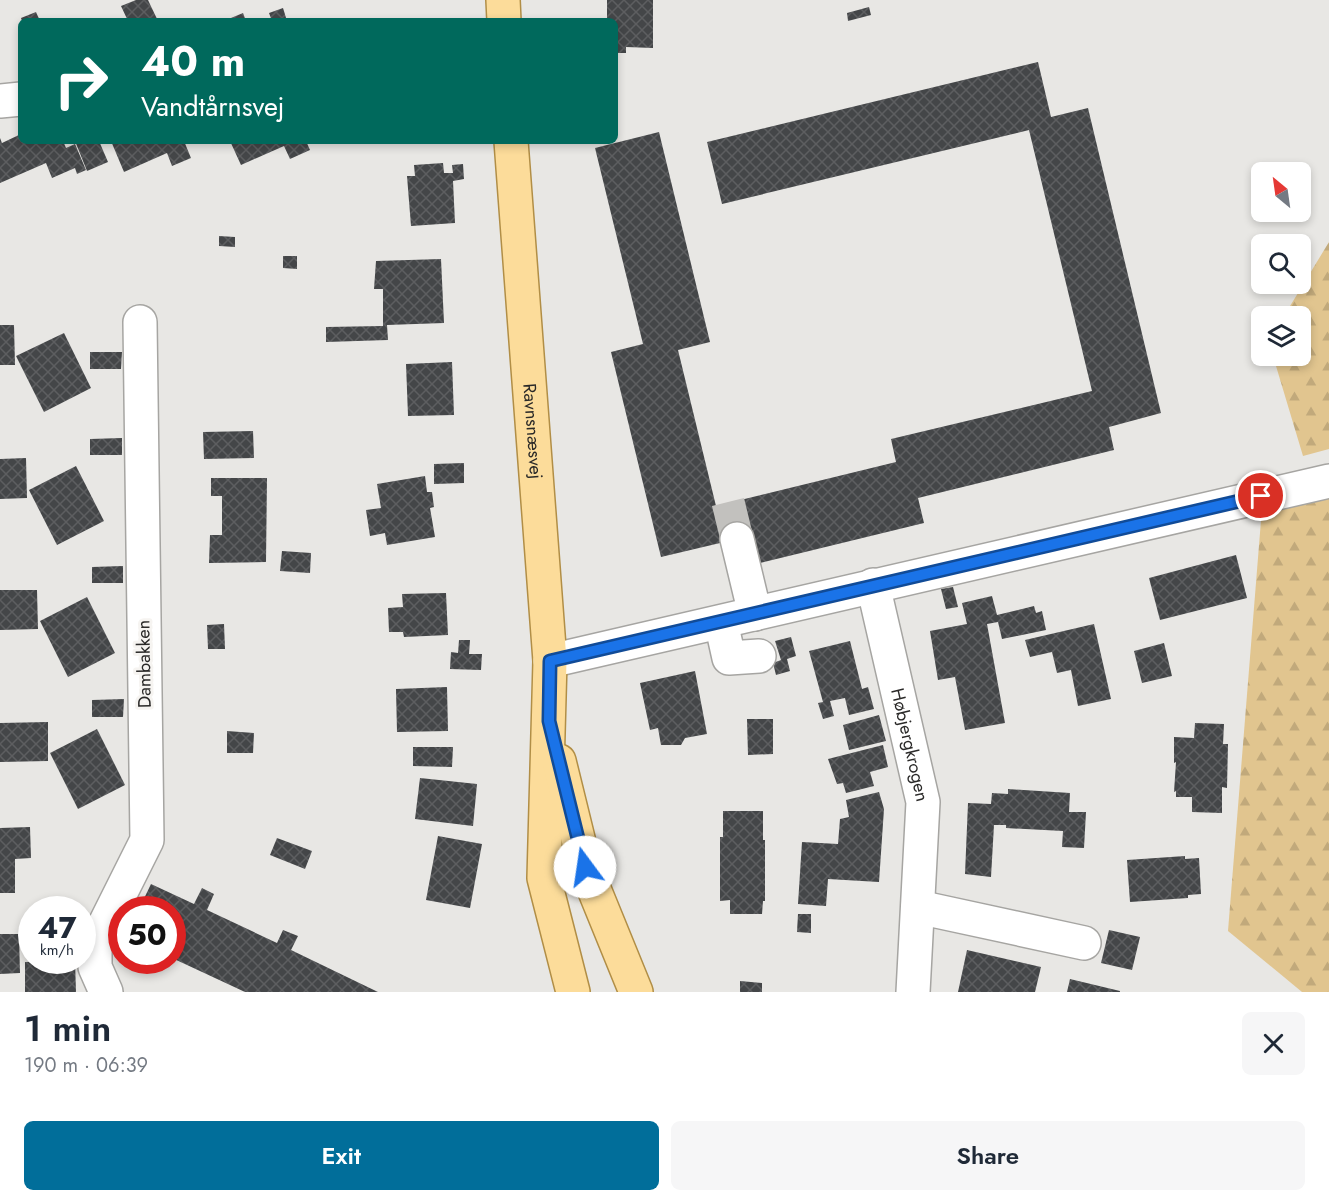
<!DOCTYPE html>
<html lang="en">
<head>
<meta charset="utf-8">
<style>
  :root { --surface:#fff; --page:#f6f6f7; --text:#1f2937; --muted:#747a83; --accent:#016e9a }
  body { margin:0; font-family:Jost,sans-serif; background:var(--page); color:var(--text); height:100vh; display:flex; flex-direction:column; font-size:22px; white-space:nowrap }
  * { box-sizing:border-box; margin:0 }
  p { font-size:20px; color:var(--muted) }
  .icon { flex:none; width:33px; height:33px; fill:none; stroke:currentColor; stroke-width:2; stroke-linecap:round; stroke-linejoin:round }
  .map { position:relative; height:992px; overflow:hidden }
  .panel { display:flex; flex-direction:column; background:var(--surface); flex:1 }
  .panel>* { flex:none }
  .banner { position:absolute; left:18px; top:18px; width:600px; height:126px; border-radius:9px; box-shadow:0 3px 9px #0003; background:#00695c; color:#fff; overflow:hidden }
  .needle { width:39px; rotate:331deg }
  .fabs { position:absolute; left:1251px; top:162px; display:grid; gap:12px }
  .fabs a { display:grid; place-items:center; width:60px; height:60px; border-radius:9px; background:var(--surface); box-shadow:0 3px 9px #0003; font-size:30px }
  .speed { position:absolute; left:18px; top:896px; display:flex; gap:12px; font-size:30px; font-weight:700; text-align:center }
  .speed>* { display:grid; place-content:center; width:78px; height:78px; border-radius:50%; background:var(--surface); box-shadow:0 3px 9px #0003; line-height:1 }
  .speed small { font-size:15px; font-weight:400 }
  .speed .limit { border:9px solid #d22; background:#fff; color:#111 }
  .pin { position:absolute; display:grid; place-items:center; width:51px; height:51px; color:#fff; margin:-26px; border:3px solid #fff; border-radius:50%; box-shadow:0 2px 6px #0007 }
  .me { position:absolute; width:66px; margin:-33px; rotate:346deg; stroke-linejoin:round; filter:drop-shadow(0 0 4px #0008) }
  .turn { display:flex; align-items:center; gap:21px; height:126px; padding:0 24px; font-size:27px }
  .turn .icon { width:78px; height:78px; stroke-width:2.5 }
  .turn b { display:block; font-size:42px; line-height:51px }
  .round { display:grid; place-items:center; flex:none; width:63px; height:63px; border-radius:9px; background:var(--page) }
  .overview { display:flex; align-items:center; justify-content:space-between; height:102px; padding:0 24px }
  h1 { font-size:36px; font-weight:600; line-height:45px }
  .button { display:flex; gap:12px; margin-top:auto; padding:12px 24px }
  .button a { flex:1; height:69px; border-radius:9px; background:var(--accent); color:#fff; font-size:24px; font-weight:600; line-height:69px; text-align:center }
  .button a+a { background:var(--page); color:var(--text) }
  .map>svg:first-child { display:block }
</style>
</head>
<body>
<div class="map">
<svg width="1329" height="992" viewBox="0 0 1329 992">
  <defs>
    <pattern id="forest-firs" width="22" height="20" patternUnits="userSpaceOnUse" patternTransform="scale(1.5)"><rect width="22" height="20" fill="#e1c58f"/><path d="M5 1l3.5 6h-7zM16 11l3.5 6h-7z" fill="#c1a97b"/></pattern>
    <pattern id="building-cross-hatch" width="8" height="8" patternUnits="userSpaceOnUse" patternTransform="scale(1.5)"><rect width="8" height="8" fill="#444648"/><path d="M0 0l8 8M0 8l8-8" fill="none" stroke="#5d5e60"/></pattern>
  </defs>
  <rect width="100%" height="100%" fill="#e8e7e4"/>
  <!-- forest -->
  <g fill="url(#forest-firs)">
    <polygon points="1329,242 1329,449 1303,456 1273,356 1300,356 1300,316 1284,316"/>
    <polygon points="1329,493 1329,992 1302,992 1228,931 1262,508"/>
  </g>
  <!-- building -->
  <g fill="url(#building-cross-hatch)">
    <polygon points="136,0 148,0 158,21 128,21 121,6"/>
    <polygon points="607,0 653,0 653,48 626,47 626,53 615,53 615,21 607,21"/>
    <polygon points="869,7 871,15 848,21 847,13"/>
    <polygon points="283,8 287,21 272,21 269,13"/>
    <polygon points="36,12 40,21 22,21 21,18"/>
    <polygon points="243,13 246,21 233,21 231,18"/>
    <polygon points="1038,62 1051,117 1088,108 1161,413 1109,427 1114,450 918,498 924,523 752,565 737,539 661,557 611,352 643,344 595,148 659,132 710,342 678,350 716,506 896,462 891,439 1092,391 1029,130 722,204 707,142"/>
    <polygon points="21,134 21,141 63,141 66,148 75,144 86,170 77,174 75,168 52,178 46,163 0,183 0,138 2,143"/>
    <polygon points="75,141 99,141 108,162 87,171"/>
    <polygon points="111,141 184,141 191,158 172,166 167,153 124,172"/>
    <polygon points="230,141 306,141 310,150 290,159 284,146 241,165"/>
    <polygon points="443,163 444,173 453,173 452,165 463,164 464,179 453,181 455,223 411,226 407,176 415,176 414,165"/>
    <polygon points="219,236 235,237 235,247 219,246"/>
    <polygon points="283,256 297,256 297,269 283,268"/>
    <polygon points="441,259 444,323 387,325 388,340 326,342 326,327 383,326 383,289 374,289 376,261"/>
    <polygon points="0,325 14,325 15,365 0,365"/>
    <polygon points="64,333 91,388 44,412 16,356"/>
    <polygon points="90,352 122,352 121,369 90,369"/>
    <polygon points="452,362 454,415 408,416 406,364"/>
    <polygon points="253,431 254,458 204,459 203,432"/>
    <polygon points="122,438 122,455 90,455 90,439"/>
    <polygon points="26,458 27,498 0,499 0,459"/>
    <polygon points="464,463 464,483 434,484 434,464"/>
    <polygon points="76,466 104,521 57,545 29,490"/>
    <polygon points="425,476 427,492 432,492 434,507 430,508 435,537 387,545 385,533 370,536 366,510 381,508 377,484"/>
    <polygon points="211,478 267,478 266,562 209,563 210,535 222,535 222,496 211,496"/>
    <polygon points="282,551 311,553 310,573 280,571"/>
    <polygon points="1236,555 1247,598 1160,620 1149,578"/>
    <polygon points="123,566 123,583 92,583 92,567"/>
    <polygon points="953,587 958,607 946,609 941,589"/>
    <polygon points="0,590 37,590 38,629 0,630"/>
    <polygon points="446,593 448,635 404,637 403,632 389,632 388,608 403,607 402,594"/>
    <polygon points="992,596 997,615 1034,606 1036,613 1042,611 1046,630 1002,639 998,622 987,624 1005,723 965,730 955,677 938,680 930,631 967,624 962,603"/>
    <polygon points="87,597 115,653 68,677 40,621"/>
    <polygon points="224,624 225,649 208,649 207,625"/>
    <polygon points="1094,624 1111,699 1078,706 1071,670 1057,673 1052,652 1030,657 1025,640"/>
    <polygon points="791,637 796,656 787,659 790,671 776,675 773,663 781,660 775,641"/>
    <polygon points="459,640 470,640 469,654 482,654 481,670 450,669 451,652 458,653"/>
    <polygon points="850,641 862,689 868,687 874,709 849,715 845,698 830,701 834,716 823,719 818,703 823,702 809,651"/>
    <polygon points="1164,643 1172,676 1142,683 1134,651"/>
    <polygon points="695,671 707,734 685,738 681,745 661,745 658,728 650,730 640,683"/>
    <polygon points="447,687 448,731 397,732 396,689"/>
    <polygon points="124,699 123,717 92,717 92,700"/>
    <polygon points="879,715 886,741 849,750 843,725"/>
    <polygon points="747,719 773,719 773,754 748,755"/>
    <polygon points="48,722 48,761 0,762 0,723"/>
    <polygon points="1195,723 1224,724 1223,744 1228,744 1227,788 1222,787 1222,813 1192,812 1192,797 1176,797 1176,791 1174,792 1176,762 1174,763 1174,737 1194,738"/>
    <polygon points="97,729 125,785 78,809 50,753"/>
    <polygon points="227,731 254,733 253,753 227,753"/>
    <polygon points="883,745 888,767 870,772 874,786 846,793 843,783 837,784 828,759"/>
    <polygon points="413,747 453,747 452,767 413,766"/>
    <polygon points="420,778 477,784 473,826 415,819"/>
    <polygon points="1008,789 1070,793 1069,812 1086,812 1084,848 1062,847 1063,831 1006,828 1006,825 994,825 991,877 965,874 968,803 991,804 992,793 1008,794"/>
    <polygon points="879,792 884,809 879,882 828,879 826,906 798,904 802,842 838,844 840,819 849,817 846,800"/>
    <polygon points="723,811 763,811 763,840 765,840 765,901 763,901 762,914 730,914 730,900 720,901 720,837 723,837"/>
    <polygon points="30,827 31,858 15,859 15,893 0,893 0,828"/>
    <polygon points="438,836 482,844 470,908 426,900"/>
    <polygon points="277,838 312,851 305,869 270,855"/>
    <polygon points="1185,856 1185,859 1199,858 1201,894 1188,895 1188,898 1130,902 1127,860"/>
    <polygon points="151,884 194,904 202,888 214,894 207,910 277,943 283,930 298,936 291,950 378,992 245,992 172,958 172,909 139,909"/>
    <polygon points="798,914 811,914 811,933 797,932"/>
    <polygon points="1109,930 1140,937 1132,970 1101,963"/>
    <polygon points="0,934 19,934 20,973 0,974"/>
    <polygon points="967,950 1041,967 1035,992 958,992"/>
    <polygon points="75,961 76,992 25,992 25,962"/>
    <polygon points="1070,979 1120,991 1120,992 1067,992"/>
    <polygon points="740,981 762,983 762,992 740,992"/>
  </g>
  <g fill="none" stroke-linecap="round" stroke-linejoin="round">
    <!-- minor-tunnel -->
    <polyline stroke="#c2c1be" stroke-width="33" stroke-dasharray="33 16" stroke-linecap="butt" points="728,502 737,539"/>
    <defs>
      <g id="minor">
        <polyline points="0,101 21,99"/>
        <polyline points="737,539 755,614"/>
        <path id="s1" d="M873 585 923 802 913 992"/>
        <polyline points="721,622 729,658 759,656"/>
        <polyline points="550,661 1329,481"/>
        <polyline points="918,907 1084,943"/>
        <polyline points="106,992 95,967 95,944 147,840 140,322"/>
      </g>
      <g id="major">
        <polyline points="503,0 504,21"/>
        <path id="s2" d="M511 141 550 661 544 878 573 992"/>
        <polyline points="559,761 585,867 636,992"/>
      </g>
    </defs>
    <!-- minor casing -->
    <use href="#minor" stroke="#a6a5a2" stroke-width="36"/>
    <!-- major casing -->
    <use href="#major" stroke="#b18e46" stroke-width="36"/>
    <!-- minor -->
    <use href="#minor" stroke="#fff" stroke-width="33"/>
    <!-- major -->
    <use href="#major" stroke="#fcdc9a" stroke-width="33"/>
  </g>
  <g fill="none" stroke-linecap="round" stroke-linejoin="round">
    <defs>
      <polyline id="route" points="585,867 549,721 550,661 1261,496"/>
    </defs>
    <!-- route casing -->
    <use href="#route" stroke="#114b97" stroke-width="15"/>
    <!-- route -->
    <use href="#route" stroke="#1a73e8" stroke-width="10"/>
  </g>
  <g text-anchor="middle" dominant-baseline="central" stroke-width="6" stroke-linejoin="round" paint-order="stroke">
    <!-- street labels -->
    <g font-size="18" fill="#2a2928" stroke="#f6f4f1">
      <text stroke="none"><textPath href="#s2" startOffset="291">Ravnsnæsvej</textPath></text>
      <text transform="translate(144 664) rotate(-91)">Dambakken</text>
      <text stroke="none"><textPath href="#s1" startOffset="164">Høbjergkrogen</textPath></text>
    </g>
  </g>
</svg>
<div class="fabs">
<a><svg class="needle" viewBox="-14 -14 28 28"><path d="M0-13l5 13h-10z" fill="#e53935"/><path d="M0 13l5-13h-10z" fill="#747a83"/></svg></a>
<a><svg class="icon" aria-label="search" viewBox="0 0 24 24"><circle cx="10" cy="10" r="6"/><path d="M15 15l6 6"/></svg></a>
<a><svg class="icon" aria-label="layers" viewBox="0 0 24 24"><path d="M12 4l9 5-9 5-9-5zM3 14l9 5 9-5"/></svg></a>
</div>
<div class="speed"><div>47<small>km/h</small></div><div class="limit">50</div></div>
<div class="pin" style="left:1261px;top:496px;background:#d93025"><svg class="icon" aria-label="arrive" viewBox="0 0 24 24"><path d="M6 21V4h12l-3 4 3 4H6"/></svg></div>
<svg class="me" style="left:585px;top:867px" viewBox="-20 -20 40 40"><circle r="19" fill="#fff"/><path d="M0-13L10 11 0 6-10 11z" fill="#1a73e8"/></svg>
<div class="banner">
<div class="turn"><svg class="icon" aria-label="right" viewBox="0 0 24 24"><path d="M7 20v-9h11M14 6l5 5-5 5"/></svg><div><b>40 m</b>Vandtårnsvej</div></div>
</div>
</div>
<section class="panel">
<div class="overview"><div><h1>1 min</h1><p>190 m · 06:39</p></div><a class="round"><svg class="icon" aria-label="close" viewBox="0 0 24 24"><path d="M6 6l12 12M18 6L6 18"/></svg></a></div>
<div class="button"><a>Exit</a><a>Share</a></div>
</section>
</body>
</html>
